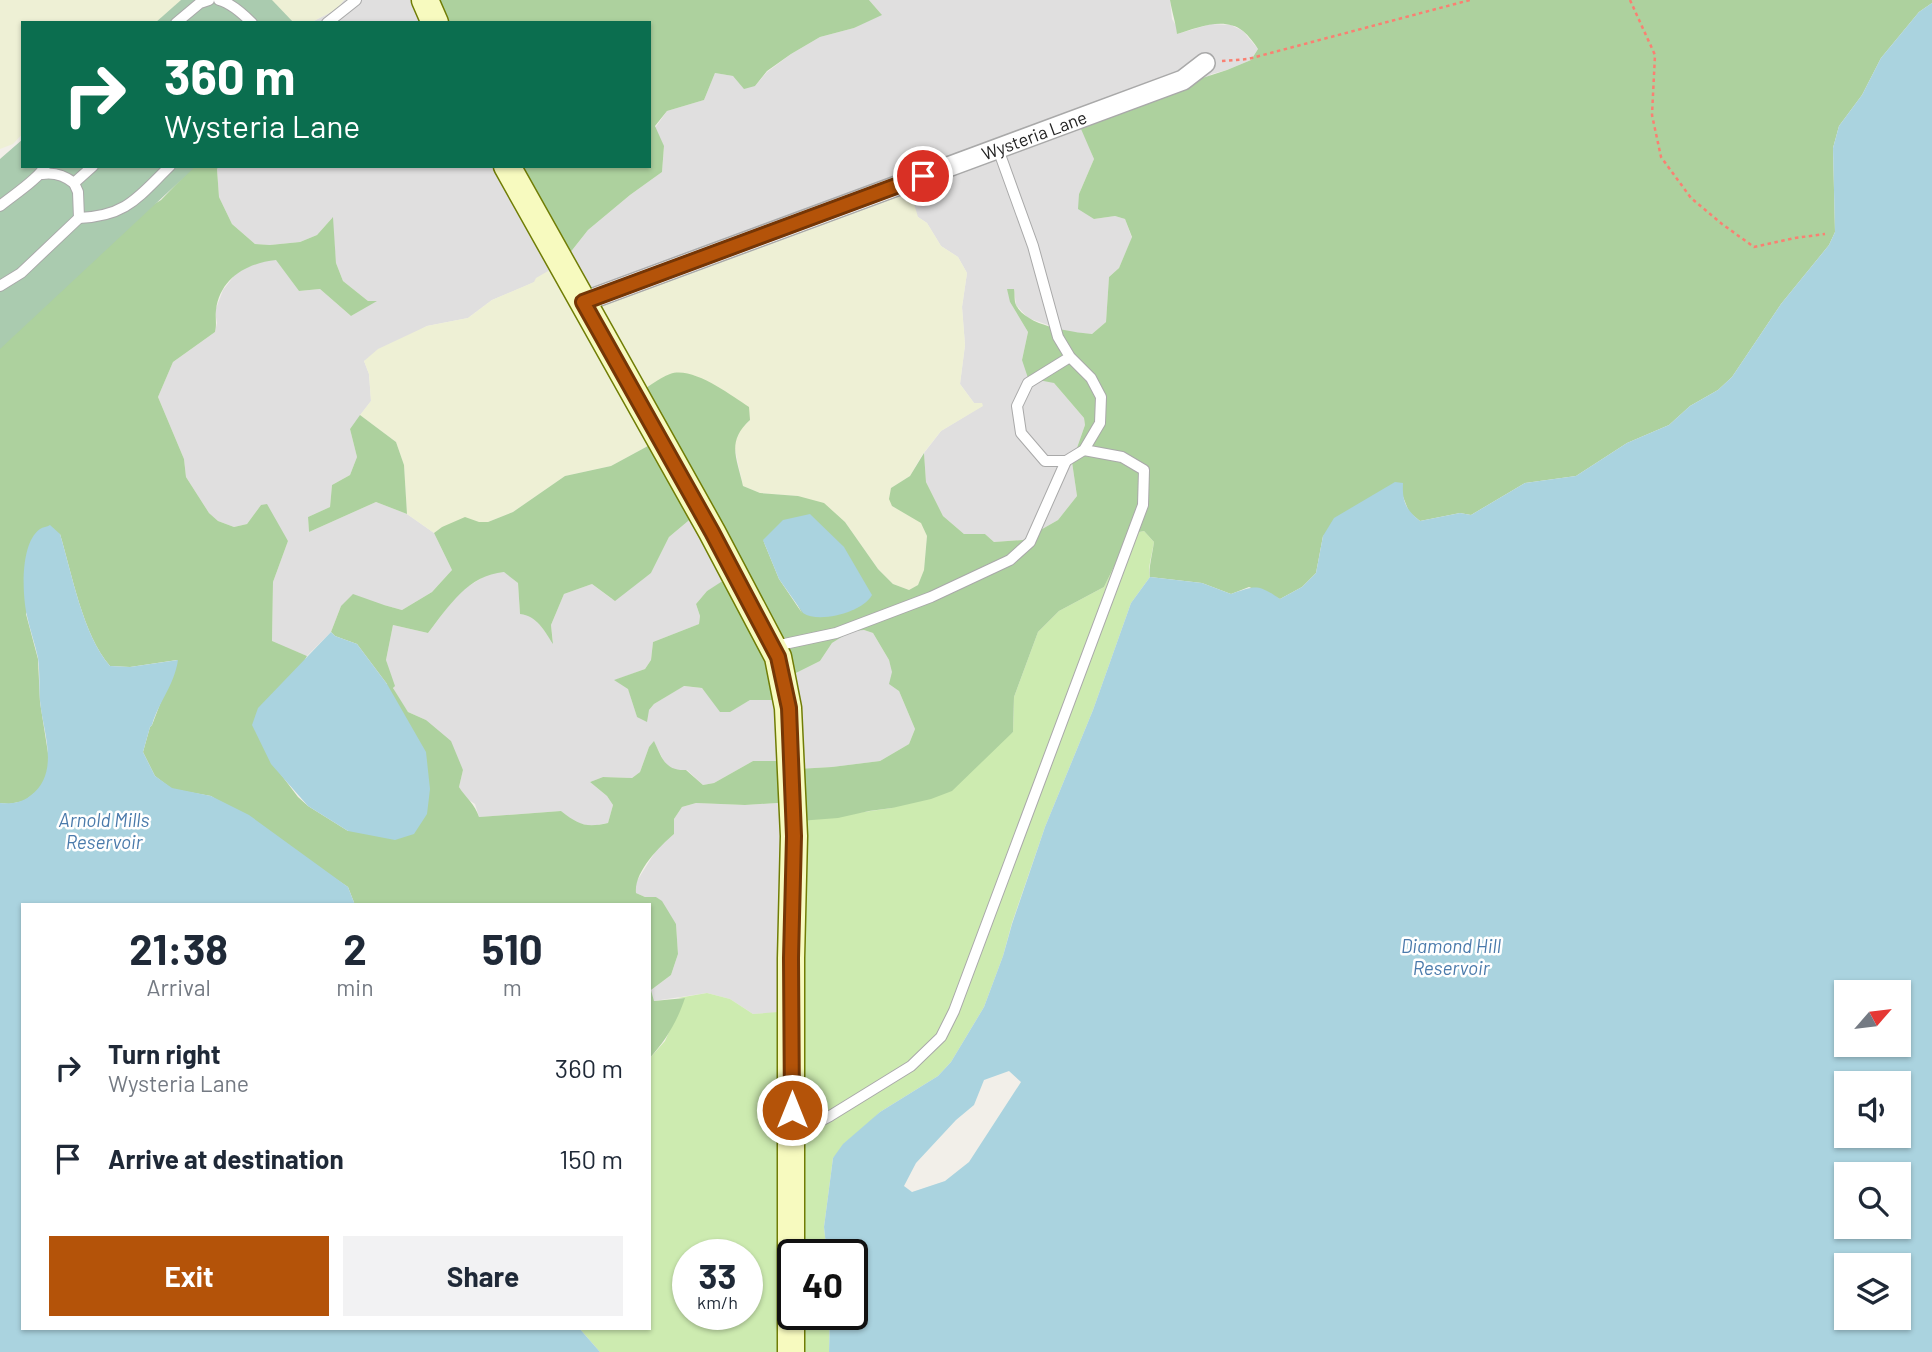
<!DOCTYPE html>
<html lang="en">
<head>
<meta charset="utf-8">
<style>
  :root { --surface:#fff; --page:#f2f2f3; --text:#1f2937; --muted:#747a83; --accent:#b45309 }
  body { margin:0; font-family:Barlow,sans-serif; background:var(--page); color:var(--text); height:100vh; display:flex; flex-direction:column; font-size:26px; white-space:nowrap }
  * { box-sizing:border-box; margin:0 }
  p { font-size:23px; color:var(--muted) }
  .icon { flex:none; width:38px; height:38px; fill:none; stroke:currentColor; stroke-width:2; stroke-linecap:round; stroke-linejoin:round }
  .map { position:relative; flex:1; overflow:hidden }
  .sheet { position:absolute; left:21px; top:903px; width:630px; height:427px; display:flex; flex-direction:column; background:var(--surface); border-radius:0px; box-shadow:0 2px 5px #0004 }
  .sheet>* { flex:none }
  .hud { position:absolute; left:21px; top:21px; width:630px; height:147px; border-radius:0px; box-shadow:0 2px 5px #0004; background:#0b6e4f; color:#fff; overflow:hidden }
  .needle { width:46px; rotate:62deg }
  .fabs { position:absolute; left:1834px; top:980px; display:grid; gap:14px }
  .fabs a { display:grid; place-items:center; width:77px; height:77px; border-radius:0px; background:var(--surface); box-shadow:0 2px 5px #0004; font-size:35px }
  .speed { position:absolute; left:672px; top:1239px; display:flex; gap:14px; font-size:35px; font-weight:700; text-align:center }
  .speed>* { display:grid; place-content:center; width:91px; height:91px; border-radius:50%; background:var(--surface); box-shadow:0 2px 5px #0004; line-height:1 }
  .speed small { font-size:18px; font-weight:400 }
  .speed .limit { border:4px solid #111; border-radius:10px; background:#fff; color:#111 }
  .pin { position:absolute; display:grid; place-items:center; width:60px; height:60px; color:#fff; margin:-30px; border:4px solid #fff; border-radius:50%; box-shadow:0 2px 7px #0007 }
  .me { position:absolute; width:77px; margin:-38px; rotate:0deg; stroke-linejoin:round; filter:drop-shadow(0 0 5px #0008) }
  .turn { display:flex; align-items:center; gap:24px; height:147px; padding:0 28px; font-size:32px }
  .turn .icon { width:91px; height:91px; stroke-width:2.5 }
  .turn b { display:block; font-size:49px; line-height:60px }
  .eta { display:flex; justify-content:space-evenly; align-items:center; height:119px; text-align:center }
  .eta b { font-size:42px; font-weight:700; line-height:49px }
  .action { display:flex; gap:14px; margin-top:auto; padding:14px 28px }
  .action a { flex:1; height:80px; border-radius:0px; background:var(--accent); color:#fff; font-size:28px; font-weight:700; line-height:80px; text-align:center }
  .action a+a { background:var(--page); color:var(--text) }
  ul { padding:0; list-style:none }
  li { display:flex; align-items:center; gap:21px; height:91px; padding:0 28px }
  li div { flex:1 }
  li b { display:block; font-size:26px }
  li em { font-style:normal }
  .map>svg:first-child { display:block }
</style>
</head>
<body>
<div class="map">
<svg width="1932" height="1352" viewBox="0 0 1932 1352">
  <rect width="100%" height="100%" fill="#f2efe9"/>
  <!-- residential -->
  <g fill="#e0dfdf">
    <polygon points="344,0 426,0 437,23 310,23 337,9"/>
    <polygon points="869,0 1170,0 1172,19 1177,27 1177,34 1211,24 1231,25 1243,31 1258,49 1251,60 1227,70 1212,74 1090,149 1094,159 1079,194 1094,219 1115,216 1125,219 1132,238 1119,268 1109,277 1106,322 1092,334 1068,332 1028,318 1016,305 1014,289 1010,302 1028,332 1022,360 1054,383 1084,418 1085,425 1072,462 1077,496 1058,520 1023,540 994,542 985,534 964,534 943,516 926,482 924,453 941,431 982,406 974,403 960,384 965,345 962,307 967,273 958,257 941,246 927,223 918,217 589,300 535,282 492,300 468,318 427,326 364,361 369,374 371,401 350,429 357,457 350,475 332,485 330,507 308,517 309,532 376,502 407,514 434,533 452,570 432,592 402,610 384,605 341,606 331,632 307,656 272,642 273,582 288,541 261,505 247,524 234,527 218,521 209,513 186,477 184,459 158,397 173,362 215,332 217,323 215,311 223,290 237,272 261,261 276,259 299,291 320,289 351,316 375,301 368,301 343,281 336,263 332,218 317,235 300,242 270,245 255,244 232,224 219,197 217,169 219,166 511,166 563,262 588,230 630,195 662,172 664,147 655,128 667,111 704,100 715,73 733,76 755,86 767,72 791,54 820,37 854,28 881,14"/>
    <polygon points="701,510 736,574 707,591 696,604 700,616 699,624 653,642 651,660 645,669 615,680 628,688 637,717 649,710 654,704 683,686 702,688 730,711 750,700 786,700 786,678 820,661 832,643 851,630 864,630 873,633 889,660 899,691 915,729 909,744 880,761 832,767 797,769 753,761 714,783 703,785 687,770 677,771 666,765 654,742 649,747 640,772 632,778 603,777 590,782 607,796 613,805 608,823 592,826 575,823 561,811 479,817 475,804 466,798 459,787 463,770 426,720 408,712 395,694 386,660 393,625 428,633 459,592 490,573 505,572 518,583 520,614 530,615 537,621 553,642 551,625 564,594 592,584 612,599 651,573 669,537"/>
    <polygon points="793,802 791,1012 753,1014 730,999 707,993 654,1001 651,990 671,975 678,954 676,924 656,897 645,897 636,893 635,884 657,849 674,834 674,819 682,807 696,803 745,805"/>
  </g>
  <!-- farmland -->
  <g fill="#eef0d5">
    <polygon points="0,0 225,0 185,23 23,23 23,133 13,144 0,149"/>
    <polygon points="258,0 344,0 337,9 310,23 281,23"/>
    <polygon points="908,183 918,217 927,223 941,246 958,257 967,273 962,307 965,345 960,384 974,403 982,403 983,406 941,431 922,455 910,476 891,488 892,506 921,522 927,536 924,570 918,585 909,590 893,584 878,569 845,522 798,496 760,493 743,486 734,444 740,430 750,420 659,440 611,466 565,476 513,512 488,522 442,527 434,533 407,514 404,465 396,442 360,415 371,401 369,374 364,361 378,349 427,326 468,318 492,300 534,282 536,278 562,263 582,296"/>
  </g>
  <!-- grass -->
  <path fill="#cdebb0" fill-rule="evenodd" d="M1144 531 1154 542C1153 551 1147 569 1150 577L1131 603 1093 710 1045 827 1012 923 1003 956 984 1007 951 1062 938 1076 880 1112 833 1158 824 1227 827 1255H793V1314H830L829 1352H600L579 1328H649V1059L665 1041 684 998H678L707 993 730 999 753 1014 791 1011 799 821 892 808 1013 732 1014 697 1038 632 1059 611 1104 587 1130 534ZM688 1255H747V1314H688Z"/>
  <!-- forest -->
  <g fill="#add19e" fill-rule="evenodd">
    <polygon points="426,0 869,0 882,15 854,28 820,37 791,54 767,71 755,86 744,89 733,76 715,73 704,100 667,111 655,126 664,146 662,172 630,195 588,230 562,263 511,166 649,166 649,23 437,23"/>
    <path d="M1170 0H1932V3L1919 12 1881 58 1862 95 1839 126 1833 148 1835 232 1829 245 1781 304 1732 377 1718 390 1690 406 1669 425 1627 443 1576 476 1525 483 1471 515 1460 513 1420 521 1409 512 1402 494 1323 536 1316 573 1302 587 1280 599 1249 587 1231 594 1202 583 1150 577C1148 570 1153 551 1154 542L1144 531 1130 534 1104 587 1059 611 1038 632 1014 697 1013 732 952 791 931 799 892 808 869 811 838 818 799 821 793 802 745 805 696 803 682 807 674 819V834C659 847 634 872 636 893L645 897H656L662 901 676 924 678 954 671 975 651 990 654 1001 685 998C677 1022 666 1040 649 1059V905H355L348 887 211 796 172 789 155 776 143 752 150 727 152 725 177 660 130 667 110 666C83 635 72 574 60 534L26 614 38 659 40 702 48 753V772L40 789 24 801 9 804 0 803V329L95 240 161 200 194 166H219L217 169 219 197 232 224 255 244 270 245 300 242 317 235 333 217 336 263 343 281 368 301H377L351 316 320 289 299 291 276 260C247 263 220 278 216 310 215 317 217 324 215 332L173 362 158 397 184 459 186 477 209 513 218 521 234 527 247 524 261 505 267 504 288 541 273 582 272 641 307 656 303 663 273 764 298 797 308 806 348 831 387 684 357 644 335 636 331 632 341 606 353 594 384 605 402 610 432 592 452 570 434 533 442 527 465 517 479 522H488L513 512 565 476 611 466 659 440 637 394C647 388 659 378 670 374 693 366 730 395 749 407L750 420C726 442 737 458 743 486L760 493 798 496 824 503 845 522 878 569 893 584 909 590 918 585 924 570 927 536 921 523 892 506 889 499 891 488 910 476 924 453 926 482 943 516 964 534H985L994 542 1023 540 1058 520 1077 496 1072 462 1085 425 1084 418 1054 383 1028 378 1022 360 1028 332 1010 302 1007 289H1014C1015 294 1014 301 1016 305 1026 326 1071 332 1092 334L1106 322 1109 277 1119 268 1132 237 1125 219 1115 216 1094 219 1078 209 1079 194 1094 159 1078 122 1138 99 1227 70 1251 60 1258 49C1254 43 1249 36 1243 31 1224 16 1197 28 1177 34 1176 24 1172 12 1170 0ZM700 511 735 573 707 591 696 604 700 616 699 624 653 642 651 660 645 669 614 680 628 689 637 717 647 722 649 710 654 704 684 686 702 688 720 712H730L750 700H786V678L820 661 832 643 851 631 864 630 873 633 889 660 892 672 889 684 899 691 915 729 909 744 880 761 832 767 797 769 790 761H753L714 783 703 785 686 770C665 771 662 758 654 741L649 747 640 772 632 778 603 777 590 782 607 796 613 805 608 823C586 828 579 825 561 811L479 817C475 804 466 798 459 787L463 770 451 741 426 720 408 712 393 688 395 686 386 660 393 625 428 633C449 606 468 575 504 572L518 583 520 614C537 616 544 630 553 644L551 625 564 594 592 584 615 601 651 573 669 537ZM763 540 802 613 779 579Z"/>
    <polygon points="360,415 396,442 404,465 407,514 376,502 309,532 308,517 330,507 332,485 350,475 357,457 350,429"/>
  </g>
  <!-- cemetery -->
  <g fill="#aacbaf">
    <polygon points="181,0 272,0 294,23 155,23"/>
    <polygon points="23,139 23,166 196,166 0,349 0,159"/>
  </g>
  <!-- water -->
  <g fill="#aad3df" fill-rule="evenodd">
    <path d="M1932 3V1352H829L830 1314H852V1255H827L824 1227 833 1158 843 1144 880 1112 938 1076 951 1062 984 1007 1003 956 1012 924 1045 827 1093 710 1131 603 1150 577 1202 583 1231 594C1256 585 1258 584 1280 599L1302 587 1316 573 1323 536 1334 518 1395 482 1403 483C1402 501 1406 510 1420 521L1460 513 1471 515 1525 483 1576 476 1627 443 1669 425 1690 406 1718 390 1732 377 1781 304 1829 245 1835 232 1833 148 1839 126 1862 95 1881 58 1919 12ZM1846 992H1899V1045H1846ZM1009 1071 1021 1082 969 1162 945 1181 912 1192 904 1186 916 1163 956 1120 974 1105 984 1080ZM1846 1083H1899V1136H1846ZM1846 1174H1899V1227H1846ZM1846 1265H1899V1318H1846Z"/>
    <path d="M810 514 844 547 872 595C863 612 819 624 803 613L779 579 763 540 783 520Z"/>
    <path d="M50 525 60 534C72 574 83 635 110 666L130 667 178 660C174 686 159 701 152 725L150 727 143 752 155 776 172 788 211 796 249 815 348 887 355 905H23V1328H579L600 1352H0V803C11 804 21 803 30 796 61 773 43 733 40 701 39 687 40 672 38 658 35 644 30 630 27 616 22 594 20 543 40 529 43 527 47 527 50 525Z"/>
    <polygon points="331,632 335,636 357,644 387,684 426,752 430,789 427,814 414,834 395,840 348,831 308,806 271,764 252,725 258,708"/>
  </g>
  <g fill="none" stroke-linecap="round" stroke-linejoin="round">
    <defs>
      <g id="lane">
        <path d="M219 0C231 3 243 14 252 23"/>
        <polyline points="176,23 200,3 209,0"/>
        <polyline points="327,23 356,0"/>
        <polyline points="998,149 1033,246 1058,337 1070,357 1091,378 1101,397 1100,423 1084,450 1066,461 1045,461 1021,433 1017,406 1028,383 1070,357"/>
        <path d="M42 174C54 172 64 175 74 183L93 166"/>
        <polyline points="74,183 78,192 79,218"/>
        <path d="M0 206C12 196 40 178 45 166"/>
        <path d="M0 286 21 273 79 218C127 216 138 197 170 166"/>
        <polyline points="775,646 836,633 931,597 1010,560 1030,542 1066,461"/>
        <polyline points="794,1135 830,1116 911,1066 941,1037 954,1011 1143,505 1144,470 1122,457 1084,450"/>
      </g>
      <g id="street">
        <path id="s1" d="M583 302 1183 80 1205 63"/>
      </g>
      <g id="secondary">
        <polyline points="425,0 435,23"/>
        <polyline points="507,166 712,532 778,657 788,708 794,836 791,958 791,1352"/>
      </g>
    </defs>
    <!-- lane casing -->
    <use href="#lane" stroke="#a9a9a9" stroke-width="12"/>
    <!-- street casing -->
    <use href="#street" stroke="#a9a9a9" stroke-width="22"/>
    <!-- secondary casing -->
    <use href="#secondary" stroke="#707d05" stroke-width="29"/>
    <!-- path -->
    <g stroke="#fa8072" stroke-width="2.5" stroke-dasharray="3.5 3.5" stroke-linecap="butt">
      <polyline points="1630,0 1655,55 1652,115 1661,157 1691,198 1722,224 1754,247 1795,238 1825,234"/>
      <polyline points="1222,61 1248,59 1470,0"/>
    </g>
    <!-- lane -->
    <use href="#lane" stroke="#fff" stroke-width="10"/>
    <!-- street -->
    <use href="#street" stroke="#fff" stroke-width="19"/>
    <!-- secondary -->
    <use href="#secondary" stroke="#f7fabf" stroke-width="26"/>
  </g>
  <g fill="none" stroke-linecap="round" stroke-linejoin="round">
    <defs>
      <polyline id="route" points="792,1110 791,958 794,836 789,708 778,657 712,532 583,302 923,176"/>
    </defs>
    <!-- route casing -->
    <use href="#route" stroke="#753606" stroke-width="18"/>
    <!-- route -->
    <use href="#route" stroke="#b45309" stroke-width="12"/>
  </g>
  <g text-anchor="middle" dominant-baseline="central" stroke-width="5" stroke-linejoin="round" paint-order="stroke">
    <!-- street labels -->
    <g font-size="18" fill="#222" stroke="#fff">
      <text stroke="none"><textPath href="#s1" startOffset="481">Wysteria Lane</textPath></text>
    </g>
    <!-- water labels -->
    <g font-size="19" font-style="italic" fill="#4a7aab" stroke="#fff">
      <text x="104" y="819">Arnold Mills<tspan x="104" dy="22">Reservoir</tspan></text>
      <text x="1451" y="945">Diamond Hill<tspan x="1451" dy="22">Reservoir</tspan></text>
    </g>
  </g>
</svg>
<div class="fabs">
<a><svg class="needle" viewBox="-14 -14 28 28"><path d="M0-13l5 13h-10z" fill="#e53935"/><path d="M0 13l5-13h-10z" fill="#747a83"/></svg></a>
<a><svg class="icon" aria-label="sound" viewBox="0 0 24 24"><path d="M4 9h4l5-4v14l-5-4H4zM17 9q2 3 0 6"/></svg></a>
<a><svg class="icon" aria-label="search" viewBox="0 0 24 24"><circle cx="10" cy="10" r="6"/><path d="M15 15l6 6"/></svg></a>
<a><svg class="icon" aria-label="layers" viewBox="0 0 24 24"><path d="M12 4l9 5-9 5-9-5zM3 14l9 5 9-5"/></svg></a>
</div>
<div class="speed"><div>33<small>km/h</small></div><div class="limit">40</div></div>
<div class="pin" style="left:923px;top:176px;background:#d93025"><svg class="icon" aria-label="arrive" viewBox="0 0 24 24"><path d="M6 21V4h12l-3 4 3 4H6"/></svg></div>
<svg class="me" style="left:792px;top:1110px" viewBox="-20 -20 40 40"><circle r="17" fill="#b45309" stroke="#fff" stroke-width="3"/><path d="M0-11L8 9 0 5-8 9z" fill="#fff"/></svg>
<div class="hud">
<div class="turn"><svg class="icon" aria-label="right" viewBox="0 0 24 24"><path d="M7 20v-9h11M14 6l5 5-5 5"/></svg><div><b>360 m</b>Wysteria Lane</div></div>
</div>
<section class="sheet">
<div class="eta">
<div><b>21:38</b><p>Arrival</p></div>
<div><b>2</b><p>min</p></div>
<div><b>510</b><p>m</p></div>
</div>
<ul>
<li><svg class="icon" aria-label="right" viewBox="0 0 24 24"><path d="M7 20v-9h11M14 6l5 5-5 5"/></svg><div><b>Turn right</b><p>Wysteria Lane</p></div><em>360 m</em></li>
<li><svg class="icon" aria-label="arrive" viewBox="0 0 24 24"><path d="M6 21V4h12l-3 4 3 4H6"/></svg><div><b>Arrive at destination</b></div><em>150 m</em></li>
</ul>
<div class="action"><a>Exit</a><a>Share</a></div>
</section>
</div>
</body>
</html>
